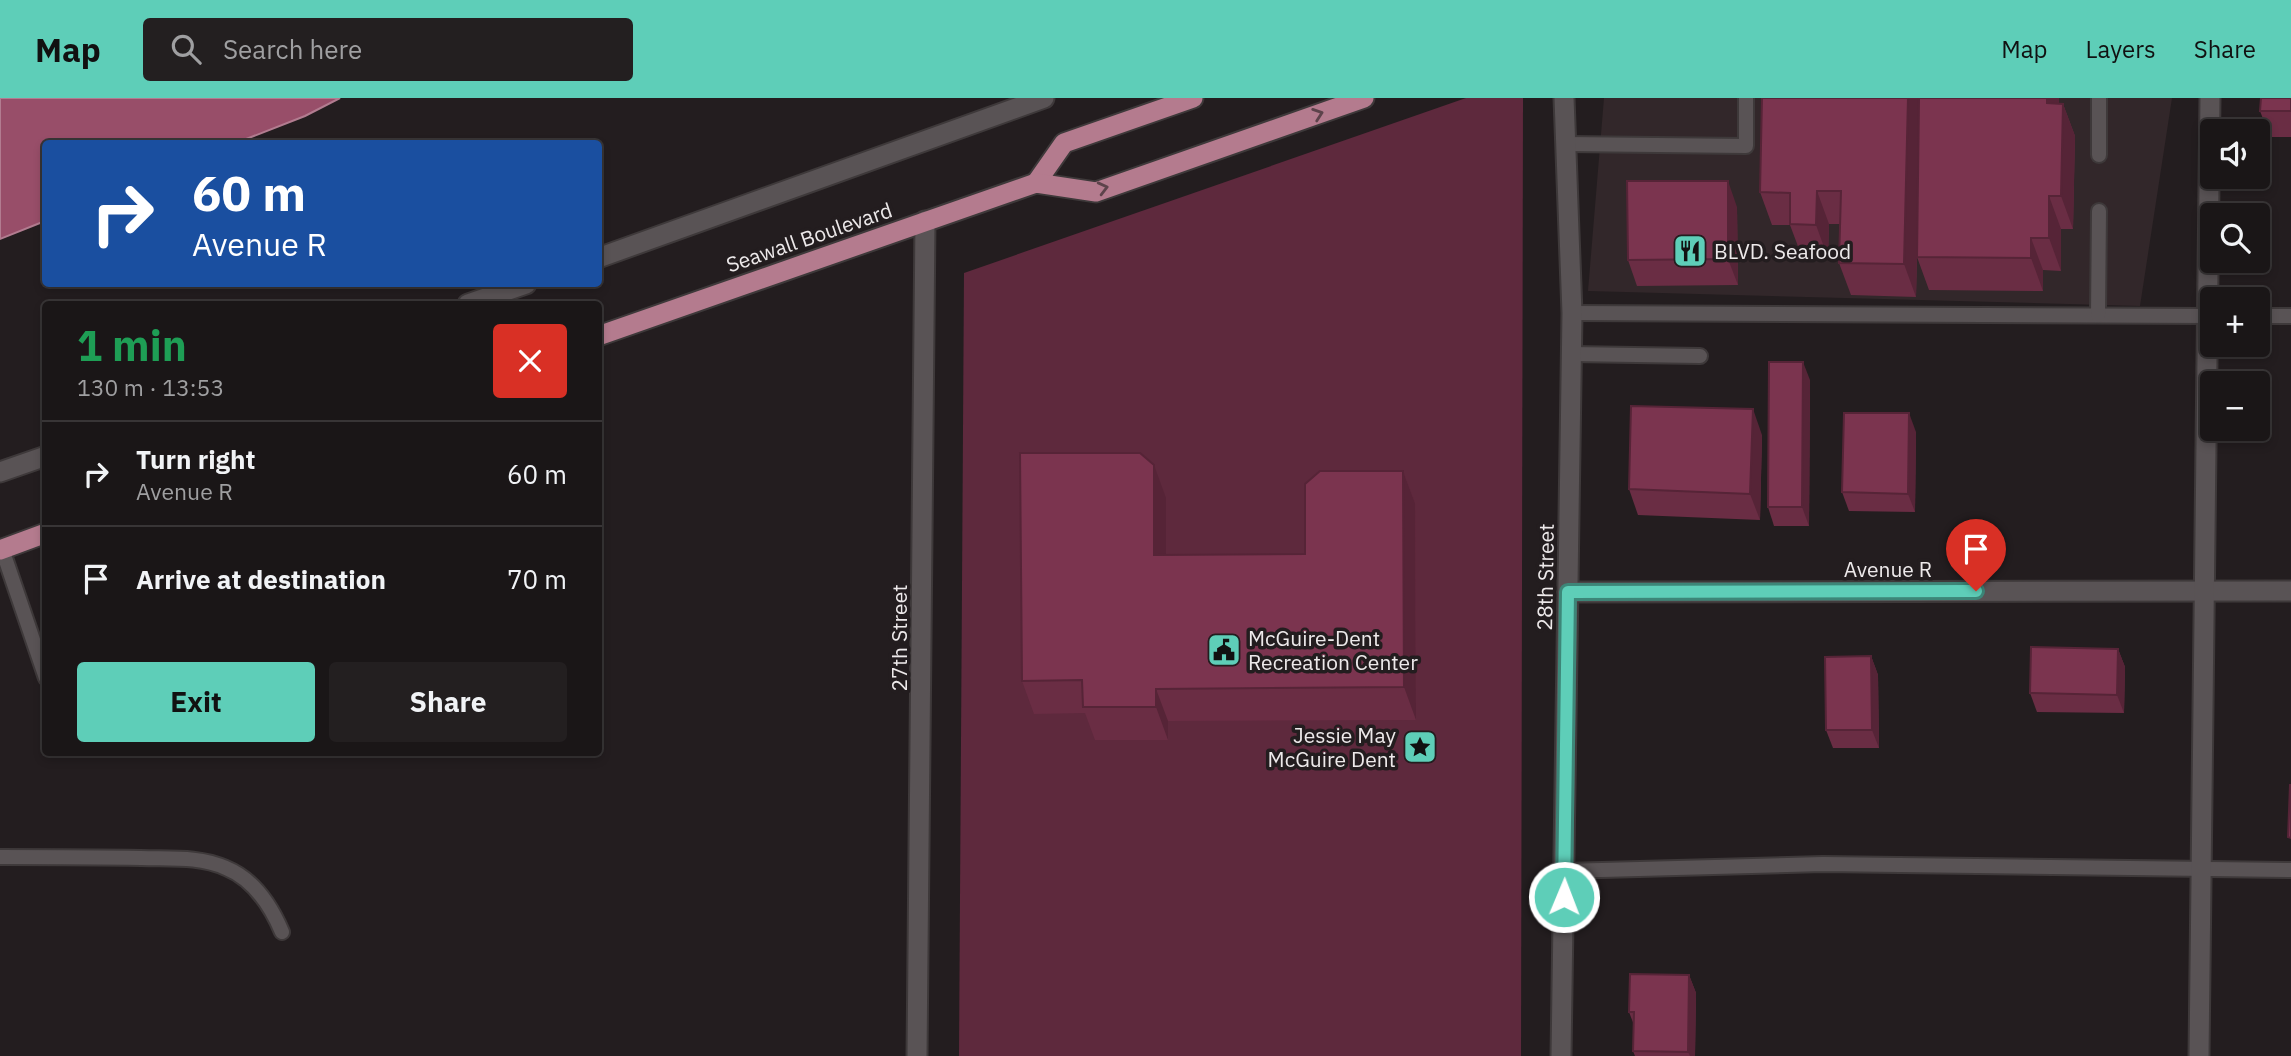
<!DOCTYPE html>
<html lang="en">
<head>
<meta charset="utf-8">
<style>
  :root { --surface:#1a1617; --page:#231f20; --text:#f1f3f6; --muted:#9f9fa1; --line:#383536; --accent:#5eceb8 }
  body { margin:0; font-family:"IBM Plex Sans",sans-serif; background:var(--page); color:var(--text); height:100vh; display:flex; flex-direction:column; font-size:26px; white-space:nowrap }
  * { box-sizing:border-box; margin:0 }
  p { font-size:23px; color:var(--muted) }
  .icon { flex:none; width:38px; height:38px; fill:none; stroke:currentColor; stroke-width:2; stroke-linecap:round; stroke-linejoin:round }
  .map { position:relative; flex:1; overflow:hidden }
  .side { position:absolute; left:42px; top:203px; width:560px; height:455px; display:flex; flex-direction:column; background:var(--surface); border-radius:7px; box-shadow:0 4px 10px #0003,0 0 0 2px var(--line) }
  .side>* { flex:none }
  .banner { position:absolute; left:42px; top:42px; width:560px; height:147px; border-radius:7px; box-shadow:0 4px 10px #0003,0 0 0 2px var(--line); background:#1a4fa0; color:#fff; overflow:hidden }
  .buttons { position:absolute; left:2200px; top:21px; display:grid; gap:14px }
  .buttons a { display:grid; place-items:center; width:70px; height:70px; border-radius:7px; background:var(--surface); box-shadow:0 4px 10px #0003,0 0 0 2px var(--line); font-size:35px }
  .pin { position:absolute; display:grid; place-items:center; width:60px; height:60px; color:#fff; margin:-72px -30px; border-radius:50% 50% 50% 0; rotate:-45deg; box-shadow:0 0 7px #0007 }
  .pin .icon { rotate:45deg }
  .me { position:absolute; width:77px; margin:-38px; rotate:1deg; stroke-linejoin:round; filter:drop-shadow(0 0 5px #0008) }
  .turn { display:flex; align-items:center; gap:24px; height:147px; padding:0 35px; font-size:32px }
  .turn .icon { width:91px; height:91px; stroke-width:2.5 }
  .turn b { display:block; font-size:49px; line-height:60px }
  .round { display:grid; place-items:center; flex:none; width:74px; height:74px; border-radius:7px; background:var(--page) }
  .overview { display:flex; align-items:center; justify-content:space-between; height:119px; padding:0 35px }
  h1 { font-size:42px; font-weight:700; line-height:52px; color:#1e9e55 }
  .action { display:flex; gap:14px; margin-top:auto; padding:14px 35px }
  .action a { flex:1; height:80px; border-radius:7px; background:var(--accent); color:#111; font-size:28px; font-weight:700; line-height:80px; text-align:center }
  .action a+a { background:var(--page); color:var(--text) }
  ul { padding:0; list-style:none }
  li { display:flex; align-items:center; gap:21px; height:105px; padding:0 35px; border-top:2px solid var(--line) }
  li div { flex:1 }
  li b { display:block; font-size:26px }
  li em { font-style:normal }
  header { display:flex; align-items:center; gap:42px; box-sizing:border-box; height:98px; padding:0 35px; background:var(--accent); color:#111 }
  header strong { font-size:33px }
  nav { display:flex; gap:38px; margin-inline-start:auto; font-size:24px }
  .search { width:490px; height:63px; background:var(--page); display:flex; align-items:center; gap:18px; box-sizing:border-box; padding:0 24px; border-radius:7px; color:var(--muted); font-size:26px }
  .map>svg:first-child { display:block }
</style>
</head>
<body>
<header>
<strong>Map</strong>
<div class="search"><svg class="icon" aria-label="search" viewBox="0 0 24 24"><circle cx="10" cy="10" r="6"/><path d="M15 15l6 6"/></svg>Search here</div>
<nav><a>Map</a><a>Layers</a><a>Share</a></nav>
</header>
<div class="map">
<svg width="2291" height="958" viewBox="0 0 2291 958">
  <rect width="100%" height="100%" fill="#231d1f"/>
  <!-- built -->
  <polygon fill="#32272a" points="1604,0 2172,0 2140,208 1588,193"/>
  <!-- green -->
  <polygon fill="#5e293d" points="1466,0 1523,0 1521,958 959,958 964,175"/>
  <!-- water -->
  <polygon fill="#984e69" stroke="#b27c90" stroke-width="2" points="0,0 340,0 305,18 236,45 46,46 45,123 0,141"/>
  <g fill="none" stroke-linecap="round" stroke-linejoin="round">
    <defs>
      <g id="service">
        <polyline points="1566,46 1746,48 1746,0"/>
        <polyline points="2099,57 2099,0"/>
        <polyline points="1572,215 2212,218"/>
        <polyline points="2098,217 2099,113"/>
        <polyline points="2258,218 2291,218"/>
        <polyline points="1571,256 1700,258"/>
        <polyline points="2,451 46,580"/>
        <path d="M0 759C47 759 94 759 141 760 170 761 199 758 226 770 253 781 271 808 282 834"/>
        <polyline points="1564,773 1823,766 2291,772"/>
      </g>
      <g id="pedestrian">
        <polyline points="598,160 1044,0"/>
        <polyline points="468,206 526,186"/>
        <polyline points="0,374 46,358"/>
      </g>
      <g id="minor">
        <polyline points="1568,494 2291,493"/>
        <polyline points="1561,958 1572,215 1564,0"/>
      </g>
      <polyline id="tertiary" points="917,958 925,123"/>
      <polyline id="secondary" points="2199,958 2210,0"/>
      <g id="primary">
        <polyline points="1036,85 1064,45 1193,0"/>
        <polyline points="598,238 1036,85 1096,94 1364,0"/>
        <polyline points="0,452 46,435"/>
      </g>
    </defs>
    <!-- service casing -->
    <use href="#service" stroke="#3e393a" stroke-width="18"/>
    <!-- pedestrian casing -->
    <use href="#pedestrian" stroke="#3e393a" stroke-width="23"/>
    <!-- minor casing -->
    <use href="#minor" stroke="#3e393a" stroke-width="23"/>
    <!-- tertiary casing -->
    <use href="#tertiary" stroke="#3e393a" stroke-width="23"/>
    <!-- secondary casing -->
    <use href="#secondary" stroke="#3e393a" stroke-width="23"/>
    <!-- primary casing -->
    <use href="#primary" stroke="#3e393a" stroke-width="23"/>
    <!-- service -->
    <use href="#service" stroke="#595355" stroke-width="14"/>
    <!-- pedestrian -->
    <use href="#pedestrian" stroke="#595355" stroke-width="19"/>
    <!-- minor -->
    <use href="#minor" stroke="#595355" stroke-width="19"/>
    <!-- tertiary -->
    <use href="#tertiary" stroke="#595355" stroke-width="19"/>
    <!-- secondary -->
    <use href="#secondary" stroke="#595355" stroke-width="19"/>
    <!-- primary -->
    <use href="#primary" stroke="#b47b8e" stroke-width="19"/>
  </g>
  <!-- wall -->
  <g fill="#6a2d44">
    <polygon points="2059,0 2059,6 2063,6 2075,38 2073,131 2061,131 2061,173 2043,172 2043,193 1929,192 1917,159 1916,199 1851,197 1839,165 1840,126 1829,126 1828,160 1802,159 1790,127 1772,127 1760,94"/>
    <polygon points="2291,0 2291,39 2270,39 2260,13"/>
    <polygon points="1737,109 1738,187 1637,188 1628,162"/>
    <polygon points="1810,282 1809,428 1774,428 1768,409"/>
    <polygon points="1916,334 1915,414 1849,413 1842,394"/>
    <polygon points="1762,337 1760,422 1638,417 1629,391"/>
    <polygon points="1403,373 1415,405 1416,622 1168,623 1168,642 1095,642 1085,615 1034,616 1022,583 1166,400 1166,457 1305,456"/>
    <polygon points="2118,551 2125,569 2124,615 2037,614 2030,595"/>
    <polygon points="1871,558 1878,577 1879,650 1833,650 1826,632"/>
    <polygon points="1689,877 1696,895 1695,958 1635,958 1633,953 1634,927 1629,914"/>
  </g>
  <!-- shaded-wall -->
  <g fill="#562437">
    <polygon points="1908,0 1921,0 1916,199 1904,166"/>
    <polygon points="2047,0 2059,0 2059,38 2047,5"/>
    <polygon points="2063,6 2075,38 2073,131 2061,98"/>
    <polygon points="1728,83 1737,109 1738,187 1728,161"/>
    <polygon points="1817,93 1829,126 1828,160 1816,127"/>
    <polygon points="2049,98 2061,131 2061,173 2049,140"/>
    <polygon points="2031,140 2043,172 2043,193 2031,160"/>
    <polygon points="1803,264 1810,282 1809,428 1802,409"/>
    <polygon points="1753,311 1762,337 1760,422 1750,396"/>
    <polygon points="1909,315 1916,334 1915,414 1908,396"/>
    <polygon points="1154,367 1166,400 1166,490 1154,457"/>
    <polygon points="1403,373 1415,405 1416,622 1404,589"/>
    <polygon points="2118,551 2125,569 2124,615 2117,597"/>
    <polygon points="1871,558 1878,577 1879,650 1872,632"/>
    <polygon points="1156,591 1168,623 1168,642 1156,609"/>
    <polygon points="1689,877 1696,895 1695,958 1690,958 1688,954"/>
  </g>
  <!-- building -->
  <g fill="#7b344f" stroke="#562437" stroke-width="2">
    <polygon points="1762,0 1908,0 1904,166 1839,165 1841,93 1817,93 1816,127 1790,126 1790,95 1760,94"/>
    <polygon points="1919,0 2047,0 2047,5 2063,6 2061,98 2049,98 2049,140 2031,140 2031,160 1917,159"/>
    <polygon points="2261,0 2291,0 2291,13 2260,13"/>
    <polygon points="1627,83 1728,83 1728,161 1628,162"/>
    <polygon points="1769,264 1803,264 1802,409 1768,409"/>
    <polygon points="1631,308 1753,311 1750,396 1629,391"/>
    <polygon points="1844,315 1909,315 1908,396 1842,394"/>
    <polygon points="1020,355 1140,355 1154,367 1154,457 1305,456 1305,386 1320,373 1403,373 1404,589 1156,591 1156,609 1083,609 1082,582 1022,583"/>
    <polygon points="2031,549 2118,551 2117,597 2030,595"/>
    <polygon points="1871,558 1872,632 1826,632 1825,559"/>
    <polygon points="2290,687 2291,687 2291,740 2288,739"/>
    <polygon points="1630,876 1689,877 1688,954 1633,953 1634,914 1629,914"/>
  </g>
  <!-- one-way arrows -->
  <defs><path id="oneway-chevron" d="M-2-3.5L2.5 0L-2 3.5" fill="none" stroke-width="1.6" stroke-linecap="round" stroke-linejoin="round" transform="scale(1.75)"/></defs>
  <g stroke="#5d434b">
    <use href="#oneway-chevron" transform="translate(1318 16) rotate(-19)"/>
    <use href="#oneway-chevron" transform="translate(1103 90) rotate(-14)"/>
  </g>
  <g fill="none" stroke-linecap="round" stroke-linejoin="round">
    <defs>
      <polyline id="route" points="1564,799 1568,494 1976,493"/>
    </defs>
    <!-- route casing -->
    <use href="#route" stroke="#3d8678" stroke-width="18"/>
    <!-- route -->
    <use href="#route" stroke="#5eceb8" stroke-width="12"/>
  </g>
  <!-- icons -->
  <defs>
    <symbol id="restaurant-square" viewBox="-11 -11 22 22"><rect x="-9" y="-9" width="18" height="18" rx="4" fill="#5eceb8" stroke="#231d1f"/><path d="M-5-6h1v4h1v-4h1v4h1v-4h1v5L-1.5 .5V6h-2V.5L-5-1ZM5-6V6H3V1.5H1.5Q1.5-4 5-6Z" fill="#111"/></symbol>
    <symbol id="civic-square" viewBox="-11 -11 22 22"><rect x="-9" y="-9" width="18" height="18" rx="4" fill="#5eceb8" stroke="#231d1f"/><path d="M-.6-6.5H3V-4.5H.6V-3L4-1V1h2V6H-6V1h2V-1L-.6-3ZM-1.2 2.5V6h2.4V2.5Z" fill="#111"/></symbol>
    <symbol id="sight-square" viewBox="-11 -11 22 22"><rect x="-9" y="-9" width="18" height="18" rx="4" fill="#5eceb8" stroke="#231d1f"/><path d="M0-6L1.8-2.2L6-1.7L2.9 1.2L3.7 5.4L0 3.3L-3.7 5.4L-2.9 1.2L-6-1.7L-1.8-2.2Z" fill="#111"/></symbol>
  </defs>
  <g fill-rule="evenodd">
    <use href="#restaurant-square" x="1671" y="134" width="38" height="38"/>
    <use href="#civic-square" x="1205" y="533" width="38" height="38"/>
    <use href="#sight-square" x="1401" y="630" width="38" height="38"/>
  </g>
  <g text-anchor="middle" dominant-baseline="central" stroke-width="7" stroke-linejoin="round" paint-order="stroke">
    <!-- street labels -->
    <g font-size="21" fill="#ede9ea" stroke="#231d1f">
      <text transform="translate(809 139) rotate(-19)">Seawall Boulevard</text>
      <text x="1888" y="471">Avenue R</text>
      <text transform="translate(1545 479) rotate(-89)">28th Street</text>
      <text transform="translate(899 540) rotate(-90)">27th Street</text>
    </g>
    <!-- poi labels -->
    <g font-size="21" fill="#ede9ea" stroke="#231d1f" text-anchor="start">
      <text x="1714" y="153">BLVD. Seafood</text>
      <text x="1248" y="540">McGuire-Dent<tspan x="1248" dy="24">Recreation Center</tspan></text>
      <text x="1396" y="637" text-anchor="end">Jessie May<tspan x="1396" dy="24">McGuire Dent</tspan></text>
    </g>
  </g>
</svg>
<div class="buttons">
<a><svg class="icon" aria-label="sound" viewBox="0 0 24 24"><path d="M4 9h4l5-4v14l-5-4H4zM17 9q2 3 0 6"/></svg></a>
<a><svg class="icon" aria-label="search" viewBox="0 0 24 24"><circle cx="10" cy="10" r="6"/><path d="M15 15l6 6"/></svg></a>
<a>+</a>
<a>−</a>
</div>
<div class="pin" style="left:1976px;top:493px;background:#d93025"><svg class="icon" aria-label="arrive" viewBox="0 0 24 24"><path d="M6 21V4h12l-3 4 3 4H6"/></svg></div>
<svg class="me" style="left:1564px;top:799px" viewBox="-20 -20 40 40"><circle r="17" fill="#5eceb8" stroke="#fff" stroke-width="3"/><path d="M0-11L8 9 0 5-8 9z" fill="#fff"/></svg>
<div class="banner">
<div class="turn"><svg class="icon" aria-label="right" viewBox="0 0 24 24"><path d="M7 20v-9h11M14 6l5 5-5 5"/></svg><div><b>60 m</b>Avenue R</div></div>
</div>
<section class="side">
<div class="overview"><div><h1>1 min</h1><p>130 m · 13:53</p></div><a class="round" style="background:#d93025;color:#fff"><svg class="icon" aria-label="close" viewBox="0 0 24 24"><path d="M6 6l12 12M18 6L6 18"/></svg></a></div>
<ul>
<li><svg class="icon" aria-label="right" viewBox="0 0 24 24"><path d="M7 20v-9h11M14 6l5 5-5 5"/></svg><div><b>Turn right</b><p>Avenue R</p></div><em>60 m</em></li>
<li><svg class="icon" aria-label="arrive" viewBox="0 0 24 24"><path d="M6 21V4h12l-3 4 3 4H6"/></svg><div><b>Arrive at destination</b></div><em>70 m</em></li>
</ul>
<div class="action"><a>Exit</a><a>Share</a></div>
</section>
</div>
</body>
</html>
